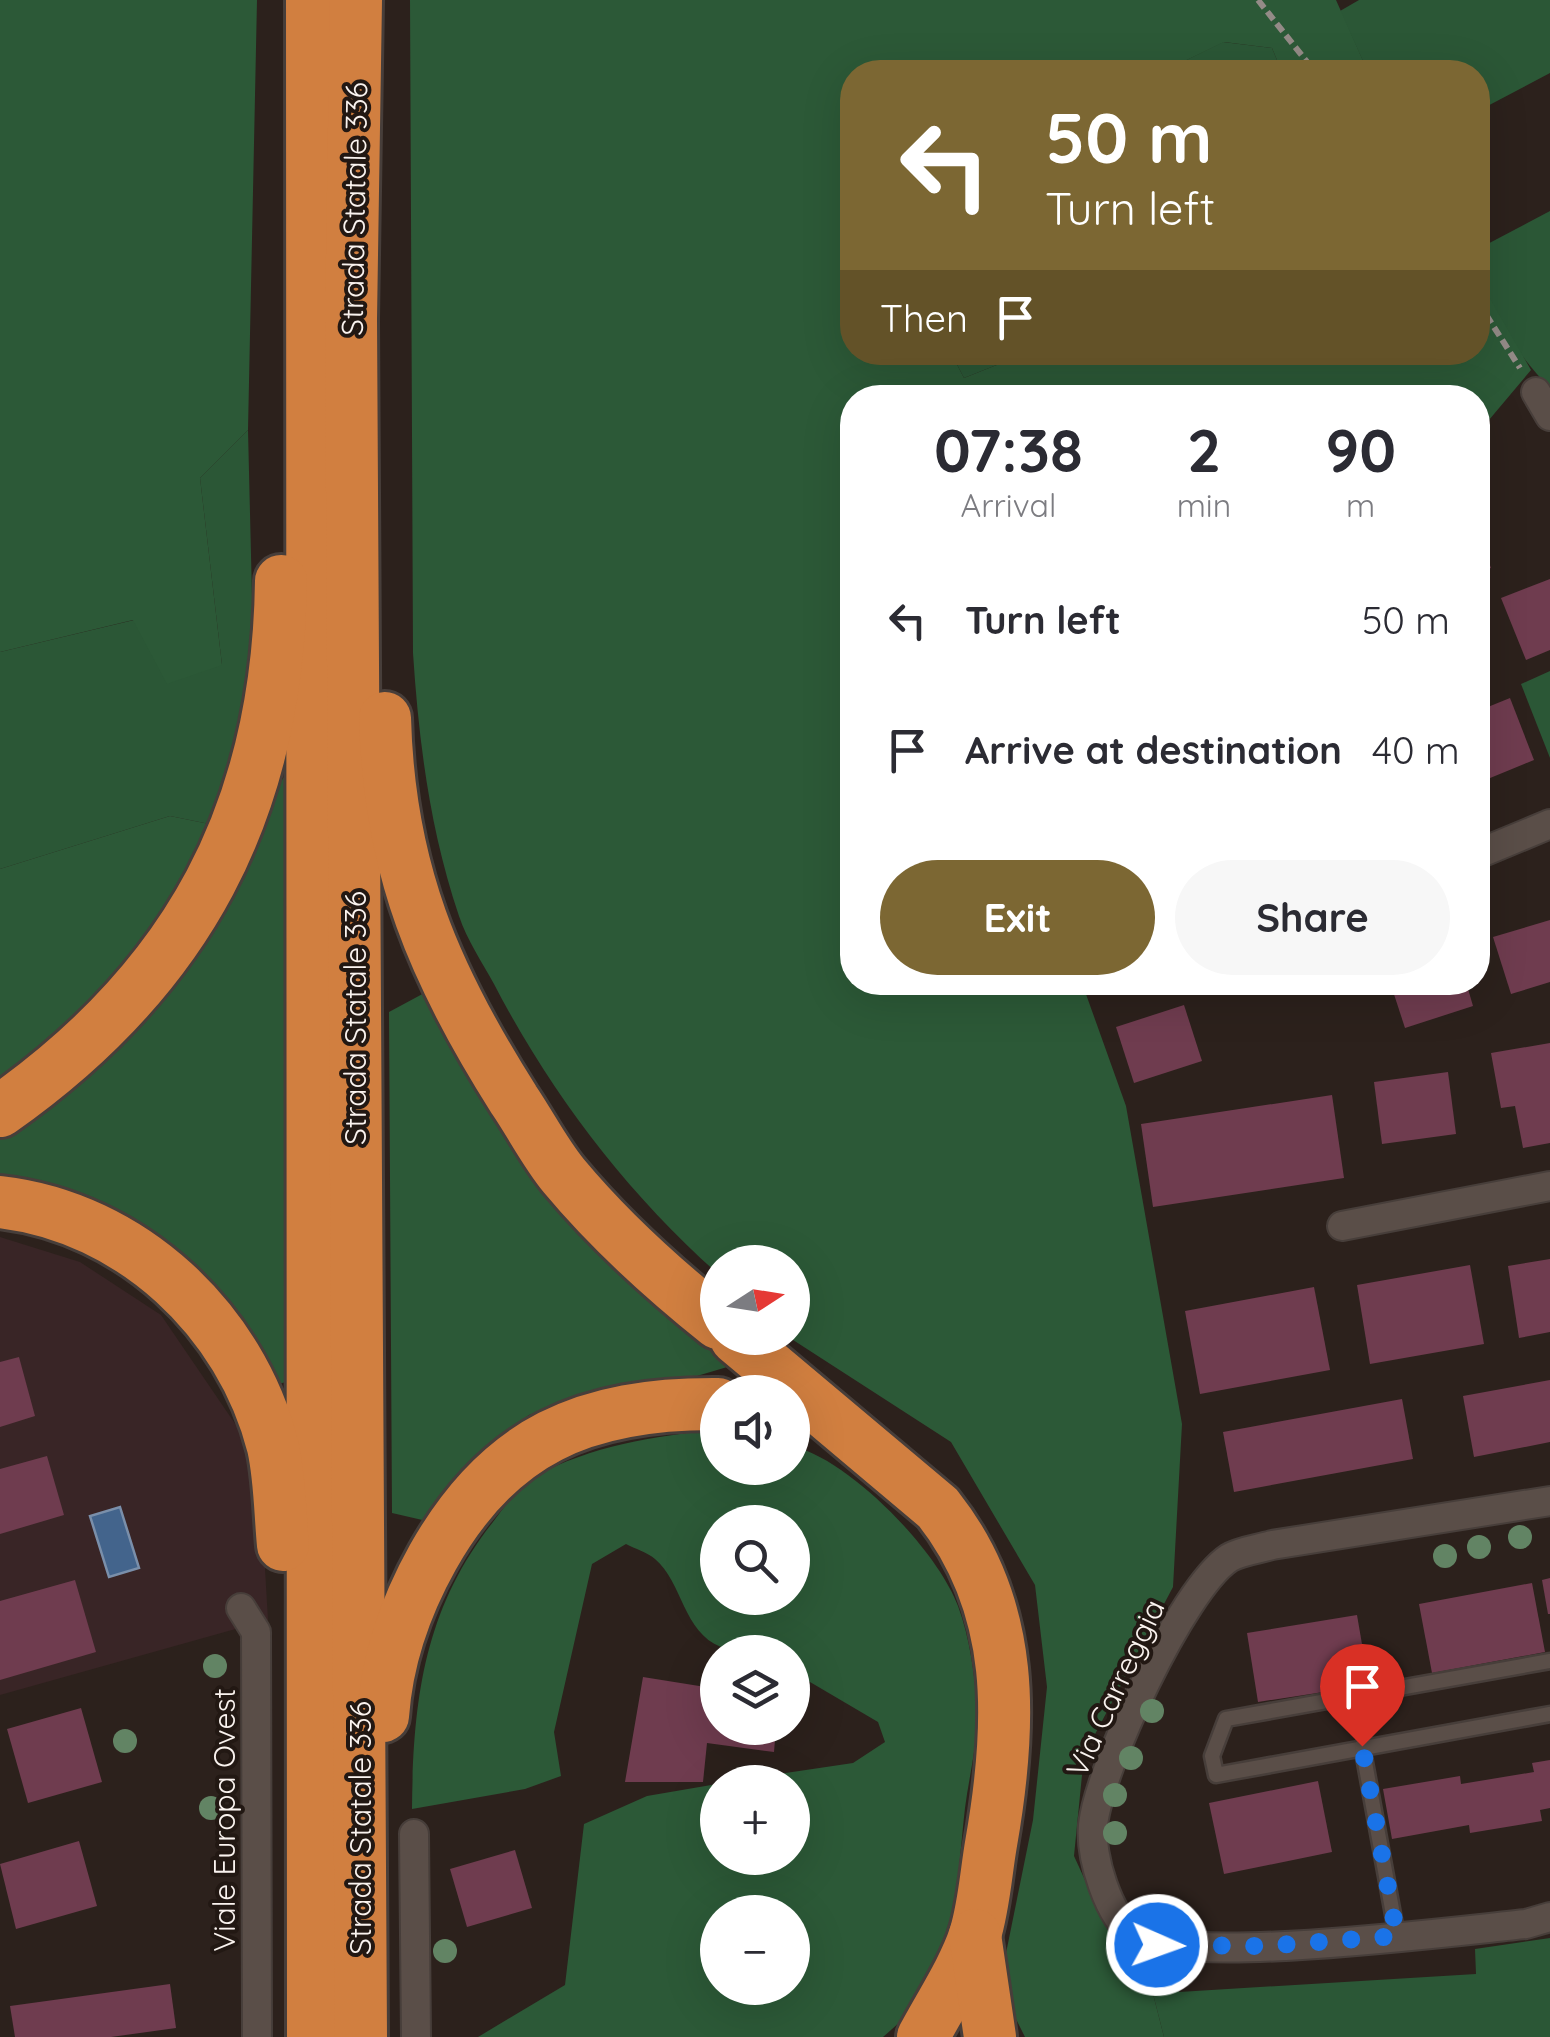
<!DOCTYPE html>
<html lang="en">
<head>
<meta charset="utf-8">
<style>
  :root { --surface:#fff; --page:#f7f7f7; --text:#2b2b33; --muted:#7c7c81; --accent:#7c6733 }
  body { margin:0; font-family:Quicksand,sans-serif; background:var(--page); color:var(--text); height:100vh; display:flex; flex-direction:column; font-size:38px; white-space:nowrap }
  * { box-sizing:border-box; margin:0 }
  p { font-size:32px; color:var(--muted) }
  .icon { flex:none; width:55px; height:55px; fill:none; stroke:currentColor; stroke-width:2; stroke-linecap:round; stroke-linejoin:round }
  .map { position:relative; flex:1; overflow:hidden }
  .details { position:absolute; left:840px; top:385px; width:650px; height:610px; display:flex; flex-direction:column; background:var(--surface); border-radius:40px; box-shadow:0 10px 40px #0002 }
  .details>* { flex:none }
  .top-card { position:absolute; left:840px; top:60px; width:650px; height:305px; border-radius:40px; box-shadow:0 10px 40px #0002; background:#7c6733; color:#fff; overflow:hidden }
  .needle { width:65px; rotate:78deg }
  .fabs { position:absolute; left:700px; top:1245px; display:grid; gap:20px }
  .fabs a { display:grid; place-items:center; width:110px; height:110px; border-radius:50%; background:var(--surface); box-shadow:0 10px 40px #0002; font-size:50px }
  .pin { position:absolute; display:grid; place-items:center; width:85px; height:85px; color:#fff; margin:-102px -42px; border-radius:50% 50% 50% 0; rotate:-45deg; box-shadow:0 0 10px #0007 }
  .pin .icon { rotate:45deg }
  .me { position:absolute; width:110px; margin:-55px; rotate:92deg; stroke-linejoin:round; filter:drop-shadow(0 0 8px #0008) }
  .turn { display:flex; align-items:center; gap:35px; height:210px; padding:0 40px; font-size:45px }
  .turn .icon { width:130px; height:130px; stroke-width:2.5 }
  .turn b { display:block; font-size:70px; line-height:85px }
  .then { display:flex; align-items:center; height:95px; padding:0 40px; background:#0003; gap:20px; font-size:38px }
  .eta { display:flex; justify-content:space-evenly; align-items:center; height:170px; text-align:center }
  .eta b { font-size:60px; font-weight:800; line-height:70px }
  .primary-button { display:flex; gap:20px; margin-top:auto; padding:20px 40px }
  .primary-button a { flex:1; height:115px; border-radius:60px; background:var(--accent); color:#fff; font-size:40px; font-weight:800; line-height:115px; text-align:center }
  .primary-button a+a { background:var(--page); color:var(--text) }
  ul { padding:0; list-style:none }
  li { display:flex; align-items:center; gap:30px; height:130px; padding:0 40px }
  li div { flex:1 }
  li b { display:block; font-size:38px }
  li em { font-style:normal }
  .map>svg:first-child { display:block }
</style>
</head>
<body>
<div class="map">
<svg width="1550" height="2037" viewBox="0 0 1550 2037">
  <rect width="100%" height="100%" fill="#2c211c"/>
  <!-- commercial -->
  <polygon fill="#392526" points="0,1237 80,1262 161,1315 240,1431 262,1517 268,1620 0,1695"/>
  <!-- green -->
  <g fill="#2b5736">
    <polygon points="1359,0 1550,0 1550,73 1478,111 1478,72 1368,72 1340,11"/>
    <polygon points="1223,42 1272,48 1282,72 1162,72"/>
    <path d="M1550 211V388C1516 354 1478 297 1478 249Z"/>
    <polygon points="951,353 1027,353 964,378"/>
    <polygon points="248,430 253,638 247,718 214,825 170,816 0,869 0,652 134,620 222,665 200,478"/>
    <polygon points="1550,671 1550,758 1521,684"/>
    <polygon points="289,771 291,1381 273,1385 0,1184 0,1133"/>
    <polygon points="1111,1937 1145,1964 1177,1967 1179,1992 1476,1974 1475,1949 1550,1938 1550,2037 1164,2037 1152,1990"/>
  </g>
  <!-- forest -->
  <g fill="#2c5937" fill-rule="evenodd">
    <polygon points="0,0 257,0 248,430 200,478 222,665 167,684 133,620 0,652"/>
    <path d="M410 0H1336L1368 72H1282L1272 48 1224 42 1162 72H852V352L951 353 964 378 1027 353 1478 352V278L1531 370 1478 433V398H852V982L1082 983 1126 1106 1182 1424 1173 1587 1084 1755 1074 1856 1111 1937 1152 1990 1164 2037H1025L1013 2013 1003 1968 1033 1820 1047 1687 1035 1585 951 1442 790 1338 792 1262H718L717 1273C626 1192 550 1092 494 984 482 962 467 940 459 916 430 830 419 744 413 653Z"/>
    <polygon points="170,816 214,825 198,875 85,1009 0,1082 0,869"/>
    <polygon points="428,991 734,1365 653,1389 577,1399 529,1415 481,1451 431,1522 392,1513 389,1012"/>
    <path d="M717 1429 718 1468H792L793 1446C851 1461 937 1550 958 1606 970 1638 975 1676 977 1710 978 1744 969 1776 965 1808 958 1869 957 1947 920 1999 910 2013 896 2026 883 2037H478L565 1985 584 1824 647 1796 717 1784 718 1858H792V1782H724L853 1763 885 1742 878 1722 793 1672 792 1652C769 1652 744 1655 721 1647 683 1632 683 1583 655 1559 647 1552 635 1549 626 1544L592 1564 554 1732 561 1776 525 1789 412 1809C413 1700 424 1609 493 1522 504 1507 519 1486 534 1477 592 1445 653 1437 717 1429ZM718 1522H792V1598H718ZM718 1912H792V1988H718Z"/>
  </g>
  <!-- water -->
  <polygon fill="#43648c" stroke="#7a8faa" stroke-width="2.5" points="120,1507 139,1568 109,1577 90,1516"/>
  <!-- building -->
  <g fill="#6f3c4f">
    <polygon points="1478,532 1491,568 1478,572"/>
    <polygon points="1550,579 1550,650 1526,660 1501,598"/>
    <polygon points="1510,698 1534,760 1478,783 1478,711"/>
    <polygon points="1550,920 1550,982 1511,994 1493,937"/>
    <polygon points="1390,982 1466,982 1473,1006 1405,1028"/>
    <polygon points="1184,1005 1202,1061 1134,1083 1116,1027"/>
    <polygon points="1550,1043 1550,1143 1523,1148 1515,1106 1501,1108 1491,1053"/>
    <polygon points="1448,1072 1456,1134 1382,1144 1374,1082"/>
    <polygon points="1332,1095 1344,1178 1153,1207 1141,1124"/>
    <polygon points="1550,1259 1550,1332 1519,1338 1508,1266"/>
    <polygon points="1470,1265 1484,1344 1370,1364 1357,1285"/>
    <polygon points="1314,1287 1330,1370 1200,1394 1185,1311"/>
    <polygon points="19,1357 35,1416 0,1427 0,1362"/>
    <polygon points="1550,1380 1550,1442 1474,1457 1463,1396"/>
    <polygon points="1402,1399 1413,1459 1234,1492 1223,1432"/>
    <polygon points="47,1456 64,1515 0,1534 0,1469"/>
    <polygon points="1550,1578 1550,1614 1548,1614 1542,1580"/>
    <polygon points="75,1580 96,1652 0,1680 0,1601"/>
    <polygon points="1532,1583 1545,1652 1432,1673 1419,1604"/>
    <polygon points="1357,1615 1369,1685 1258,1702 1247,1633"/>
    <polygon points="643,1677 718,1689 718,1728 776,1728 774,1752 707,1743 703,1782 625,1782"/>
    <polygon points="81,1708 102,1782 28,1803 7,1729"/>
    <polygon points="1550,1760 1550,1808 1540,1810 1542,1821 1470,1833 1469,1825 1392,1839 1383,1789 1460,1776 1461,1784 1534,1772 1532,1763"/>
    <polygon points="1318,1781 1332,1852 1224,1874 1209,1803"/>
    <polygon points="79,1841 97,1906 16,1929 0,1864"/>
    <polygon points="515,1850 532,1908 467,1927 450,1869"/>
    <polygon points="170,1984 176,2028 111,2037 15,2037 10,2006"/>
  </g>
  <g fill="none" stroke-linecap="round" stroke-linejoin="round">
    <defs>
      <g id="lane">
        <polyline points="1550,1661 1226,1719 1212,1756 1216,1775 1550,1714"/>
        <polyline points="1362,1746 1397,1936"/>
      </g>
      <g id="street">
        <polyline points="1536,392 1550,416"/>
        <polyline points="1478,854 1550,824"/>
        <polyline points="1342,1226 1550,1186"/>
        <path d="M1550 1501 1272 1545C1259 1549 1240 1551 1229 1558 1182 1589 1099 1769 1093 1825 1090 1856 1108 1917 1135 1935 1183 1966 1455 1931 1526 1924L1550 1917"/>
        <polyline points="241,1608 256,1632 257,2037"/>
        <polyline points="414,1834 416,2037"/>
      </g>
      <g id="highway">
        <polyline points="312,0 313,2037"/>
        <polyline points="356,0 351,319 361,2037"/>
        <path d="M385 718C389 869 434 974 514 1100 531 1125 545 1153 564 1176 609 1230 663 1279 718 1323"/>
        <path d="M0 1111C188 979 278 811 281 581"/>
        <path d="M0 1202C131 1217 241 1320 273 1447 280 1478 280 1514 283 1545"/>
        <path d="M736 1338 938 1508C1017 1608 1012 1725 991 1844 986 1873 984 1906 975 1935 964 1969 940 2005 923 2037"/>
        <path d="M383 1716C387 1658 405 1607 433 1557 499 1440 585 1403 718 1404"/>
        <polyline points="975,1935 990,2037"/>
      </g>
    </defs>
    <!-- lane casing -->
    <use href="#lane" stroke="#473e3a" stroke-width="19"/>
    <!-- street casing -->
    <use href="#street" stroke="#473e3a" stroke-width="32"/>
    <!-- highway casing -->
    <use href="#highway" stroke="#473e3a" stroke-width="58"/>
    <!-- path -->
    <g stroke="#948b87" stroke-width="6" stroke-dasharray="10 5" stroke-linecap="butt">
      <polyline points="1258,0 1315,72"/>
      <polyline points="1478,302 1520,368"/>
    </g>
    <!-- lane -->
    <use href="#lane" stroke="#5a4e48" stroke-width="14"/>
    <!-- street -->
    <use href="#street" stroke="#5a4e48" stroke-width="28"/>
    <!-- highway -->
    <use href="#highway" stroke="#d17f40" stroke-width="52"/>
  </g>
  <!-- trees -->
  <g fill="#628464">
    <circle cx="1520" cy="1537" r="12"/>
    <circle cx="1479" cy="1547" r="12"/>
    <circle cx="1445" cy="1556" r="12"/>
    <circle cx="215" cy="1666" r="12"/>
    <circle cx="1152" cy="1711" r="12"/>
    <circle cx="125" cy="1741" r="12"/>
    <circle cx="1131" cy="1758" r="12"/>
    <circle cx="1115" cy="1795" r="12"/>
    <circle cx="211" cy="1808" r="12"/>
    <circle cx="1115" cy="1833" r="12"/>
    <circle cx="445" cy="1951" r="12"/>
  </g>
  <g fill="none" stroke-linecap="round" stroke-linejoin="round">
    <!-- route -->
    <polyline stroke="#1a73e8" stroke-width="18" stroke-dasharray="0 32.4" points="1157,1945 1265,1946 1397,1936 1362,1746"/>
  </g>
  <g text-anchor="middle" dominant-baseline="central" stroke-width="8" stroke-linejoin="round" paint-order="stroke">
    <!-- street labels -->
    <g font-size="30" fill="#faf3ef" stroke="#221813">
      <text transform="translate(354 209) rotate(-89)">Strada Statale 336</text>
      <text transform="translate(355 1018) rotate(-90)">Strada Statale 336</text>
      <text transform="translate(1115 1688) rotate(-65)">Via Carreggia</text>
      <text transform="translate(224 1820) rotate(-90)">Viale Europa Ovest</text>
      <text transform="translate(360 1828) rotate(-90)">Strada Statale 336</text>
    </g>
  </g>
</svg>
<div class="fabs">
<a><svg class="needle" viewBox="-14 -14 28 28"><path d="M0-13l5 13h-10z" fill="#e53935"/><path d="M0 13l5-13h-10z" fill="#7c7c81"/></svg></a>
<a><svg class="icon" aria-label="sound" viewBox="0 0 24 24"><path d="M4 9h4l5-4v14l-5-4H4zM17 9q2 3 0 6"/></svg></a>
<a><svg class="icon" aria-label="search" viewBox="0 0 24 24"><circle cx="10" cy="10" r="6"/><path d="M15 15l6 6"/></svg></a>
<a><svg class="icon" aria-label="layers" viewBox="0 0 24 24"><path d="M12 4l9 5-9 5-9-5zM3 14l9 5 9-5"/></svg></a>
<a>+</a>
<a>−</a>
</div>
<div class="pin" style="left:1362px;top:1746px;background:#d93025"><svg class="icon" aria-label="arrive" viewBox="0 0 24 24"><path d="M6 21V4h12l-3 4 3 4H6"/></svg></div>
<svg class="me" style="left:1157px;top:1945px" viewBox="-20 -20 40 40"><circle r="17" fill="#1a73e8" stroke="#fff" stroke-width="3"/><path d="M0-11L8 9 0 5-8 9z" fill="#fff"/></svg>
<div class="top-card">
<div class="turn"><svg class="icon" aria-label="left" viewBox="0 0 24 24"><path d="M17 20v-9H6M10 6l-5 5 5 5"/></svg><div><b>50 m</b>Turn left</div></div>
<div class="then">Then<svg class="icon" aria-label="arrive" viewBox="0 0 24 24"><path d="M6 21V4h12l-3 4 3 4H6"/></svg></div>
</div>
<section class="details">
<div class="eta">
<div><b>07:38</b><p>Arrival</p></div>
<div><b>2</b><p>min</p></div>
<div><b>90</b><p>m</p></div>
</div>
<ul>
<li><svg class="icon" aria-label="left" viewBox="0 0 24 24"><path d="M17 20v-9H6M10 6l-5 5 5 5"/></svg><div><b>Turn left</b></div><em>50 m</em></li>
<li><svg class="icon" aria-label="arrive" viewBox="0 0 24 24"><path d="M6 21V4h12l-3 4 3 4H6"/></svg><div><b>Arrive at destination</b></div><em>40 m</em></li>
</ul>
<div class="primary-button"><a>Exit</a><a>Share</a></div>
</section>
</div>
</body>
</html>
